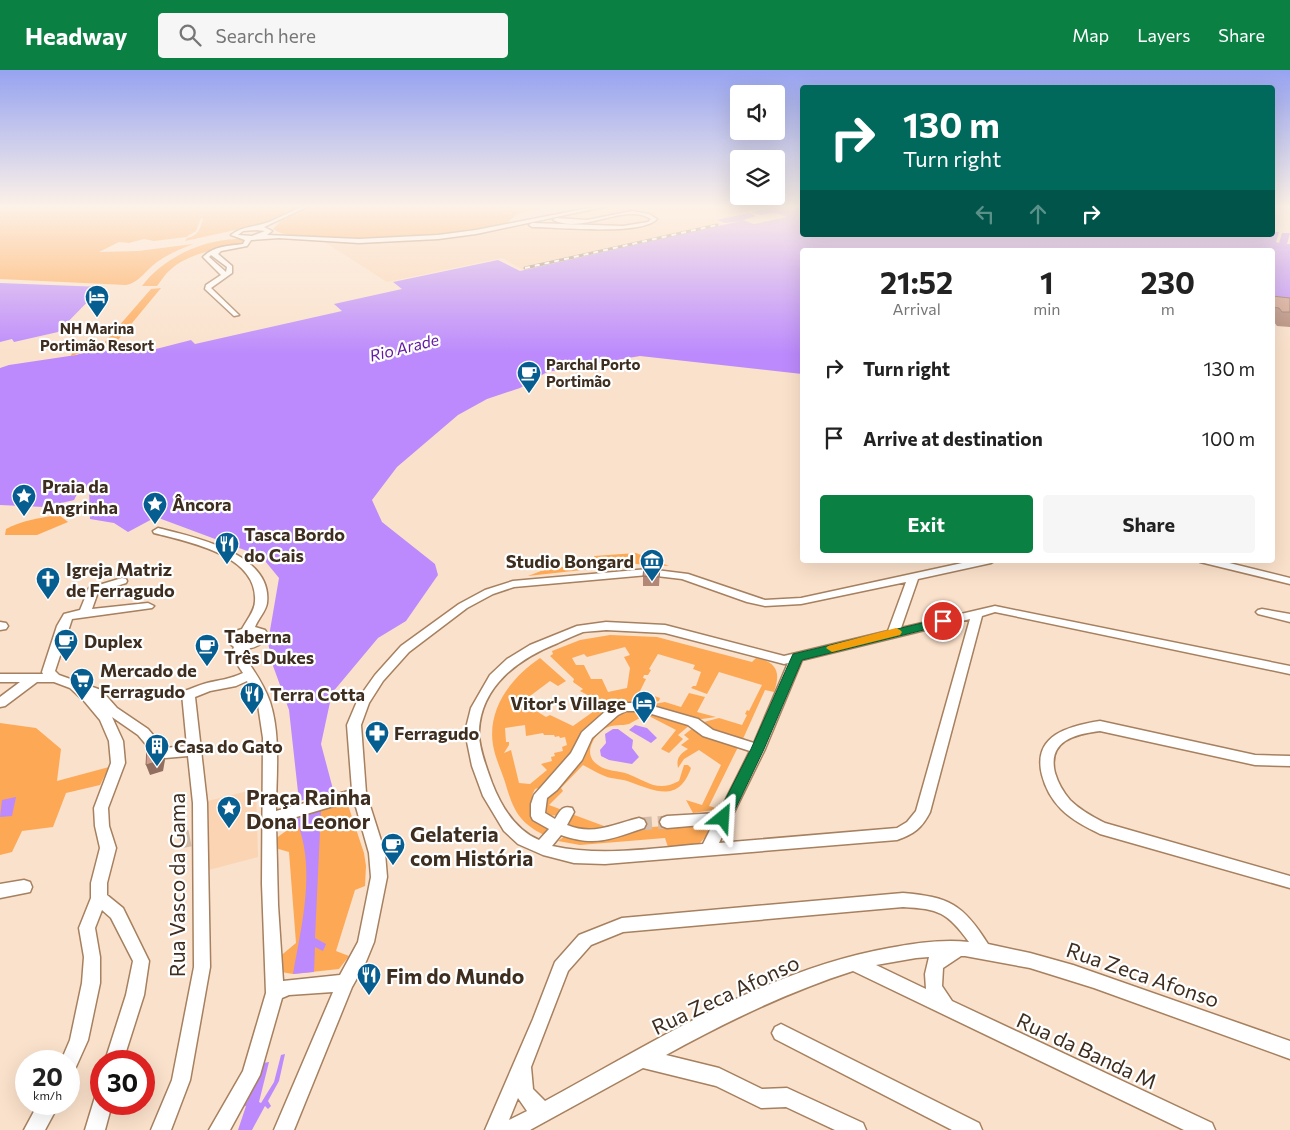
<!DOCTYPE html>
<html lang="en">
<head>
<meta charset="utf-8">
<style>
  :root { --surface:#fff; --page:#f6f6f6; --text:#222; --muted:#767676; --accent:#0b8043 }
  body { margin:0; font-family:Commissioner,sans-serif; background:var(--page); color:var(--text); height:100vh; display:flex; flex-direction:column; font-size:19px; white-space:nowrap }
  * { box-sizing:border-box; margin:0 }
  p { font-size:16px; color:var(--muted) }
  .icon { flex:none; width:28px; height:28px; fill:none; stroke:currentColor; stroke-width:2; stroke-linecap:round; stroke-linejoin:round }
  .map { position:relative; flex:1; overflow:hidden }
  .side { position:absolute; left:800px; top:178px; width:475px; height:315px; display:flex; flex-direction:column; background:var(--surface); border-radius:5px; box-shadow:0 5px 20px #0002 }
  .side>* { flex:none }
  .guide { position:absolute; left:800px; top:15px; width:475px; height:152px; border-radius:5px; box-shadow:0 5px 20px #0002; background:#00695c; color:#fff; overflow:hidden }
  .fabs { position:absolute; left:730px; top:15px; display:grid; gap:10px }
  .fabs a { display:grid; place-items:center; width:55px; height:55px; border-radius:5px; background:var(--surface); box-shadow:0 5px 20px #0002; font-size:25px }
  .speed { position:absolute; left:15px; top:980px; display:flex; gap:10px; font-size:25px; font-weight:700; text-align:center }
  .speed>* { display:grid; place-content:center; width:65px; height:65px; border-radius:50%; background:var(--surface); box-shadow:0 5px 20px #0002; line-height:1 }
  .speed small { font-size:12px; font-weight:400 }
  .speed .limit { border:8px solid #d22; background:#fff; color:#111 }
  .pin { position:absolute; display:grid; place-items:center; width:42px; height:42px; color:#fff; margin:-21px; border:2px solid #fff; border-radius:50%; box-shadow:0 1px 5px #0007 }
  .me { position:absolute; width:55px; margin:-28px; rotate:27deg; stroke-linejoin:round; filter:drop-shadow(0 0 4px #0008) }
  .turn { display:flex; align-items:center; gap:18px; height:105px; padding:0 20px; font-size:22px }
  .turn .icon { width:65px; height:65px; stroke-width:2.5 }
  .turn b { display:block; font-size:35px; line-height:42px }
  .lanes { display:flex; align-items:center; height:48px; padding:0 20px; background:#0003; justify-content:center; gap:25px; direction:ltr }
  .lanes .off { opacity:.35 }
  .eta { display:flex; justify-content:space-evenly; align-items:center; height:85px; text-align:center }
  .eta b { font-size:30px; font-weight:700; line-height:35px }
  .cta { display:flex; gap:10px; margin-top:auto; padding:10px 20px }
  .cta a { flex:1; height:58px; border-radius:5px; background:var(--accent); color:#fff; font-size:20px; font-weight:700; line-height:58px; text-align:center }
  .cta a+a { background:var(--page); color:var(--text) }
  ul { padding:0; list-style:none }
  li { display:flex; align-items:center; gap:15px; height:70px; padding:0 20px }
  li div { flex:1 }
  li b { display:block; font-size:19px }
  li em { font-style:normal }
  header { display:flex; align-items:center; gap:30px; box-sizing:border-box; height:70px; padding:0 25px; background:var(--accent); color:#fff }
  header strong { font-size:24px }
  nav { display:flex; gap:28px; margin-inline-start:auto; font-size:18px }
  .search { width:350px; height:45px; background:var(--page); display:flex; align-items:center; gap:12px; box-sizing:border-box; padding:0 18px; border-radius:5px; color:var(--muted); font-size:19px }
  .map>svg:first-child { display:block }
</style>
</head>
<body>
<header>
<strong>Headway</strong>
<div class="search"><svg class="icon" aria-label="search" viewBox="0 0 24 24"><circle cx="10" cy="10" r="6"/><path d="M15 15l6 6"/></svg>Search here</div>
<nav><a>Map</a><a>Layers</a><a>Share</a></nav>
</header>
<div class="map">
<svg width="1290" height="1060" viewBox="0 0 1290 1060">
  <rect width="100%" height="100%" fill="#fae1cb"/>
  <!-- built -->
  <g fill="#fad4b3">
    <polygon points="614,136 736,136 752,141 714,150 724,154 523,200 502,188 387,212 326,173 433,169 506,158 532,156 575,149 581,143"/>
    <polygon points="256,719 258,787 201,802 200,733"/>
  </g>
  <!-- green -->
  <g fill="#fda855" fill-rule="evenodd">
    <path d="M4 136H302L268 153 185 171 187 168C198 166 200 159 203 149L201 148 196 161 186 167 154 171 144 169 129 173 119 172 99 182 138 181 193 174C181 179 168 184 157 192 147 199 139 213 126 215L0 209V137Z"/>
    <path d="M310 136H551L517 144 507 153 501 155C439 168 373 172 309 167 298 166 282 166 273 159L281 151Z"/>
    <path d="M236 169H241L244 173 241 175C216 179 189 183 170 200 165 204 161 211 157 216H142C163 188 202 170 236 169Z"/>
    <path d="M161 218 118 270 105 279H93L71 286 72 283C83 281 94 274 104 273L151 219Z"/>
    <path d="M59 445 68 452 37 465H5L6 459C20 451 43 447 59 445Z"/>
    <polygon points="636,483 669,496 636,494 528,506 541,501 596,491 594,486"/>
    <path d="M610 565 657 567 752 592 756 588C777 592 781 602 774 622L765 620 742 671 708 661 700 653 719 648 742 655 747 645 745 644 747 640 749 641 762 615 719 602 707 624 691 618 693 616H696L701 602 693 599 695 595 658 584 649 599 651 600 648 605H644L643 608 646 609 640 621 660 628 659 631 646 635H622L547 716 535 719 532 725V749L548 759 544 765C518 752 513 739 505 712 501 700 495 687 493 675 487 638 512 607 540 588L566 611 558 616 550 611 522 632 546 647 550 645 573 656 604 634 580 621 583 619 573 612 574 609 550 586 553 584 552 581 580 570ZM625 577 630 585 624 587 630 598 627 618 608 622 602 609H591L584 595H576L572 588 584 584 587 587ZM525 655 526 666 543 663 544 665H554L555 667 559 666 560 668 565 667 567 675 562 677 563 681 554 683 555 686 551 687 552 691 541 694 547 700 530 714 519 713 511 680 504 683 509 675V672H506L505 658Z"/>
    <polygon points="689,623 705,627 697,642 716,647 695,650 648,635 665,632 681,637"/>
    <path d="M636 639 691 654 678 665 683 669 669 683 661 679 676 660 647 645C640 647 635 651 629 654 622 656 613 654 606 658 593 665 582 685 598 695 607 702 618 700 628 704 647 711 657 723 679 711L684 695H688L691 698C679 732 657 722 630 712 623 709 615 709 607 707 599 704 591 699 583 695L561 718 563 721 549 735 565 741 561 745 546 746 543 740 544 732 585 674 623 640Z"/>
    <polygon points="0,653 36,658 61,679 57,711 109,697 100,715 66,723 53,757 22,761 12,782 0,785"/>
    <path d="M694 657 739 675 709 736 720 739 693 743 686 730 702 735 721 695 699 680 684 689 678 698C676 688 680 684 688 679L681 675 689 669 684 665Z"/>
    <polygon points="347,732 364,783 366,796 365,816 355,820 336,881 349,886 339,899 293,904 281,902 278,888 296,873 289,782 275,778 275,769 297,753 295,747"/>
    <polygon points="569,743 612,759 592,762 567,757 567,750"/>
    <polygon points="701,753 707,753 710,756 706,766 699,774 668,777 665,768 580,775 558,771 568,764"/>
  </g>
  <!-- water -->
  <g fill="#bc8afc">
    <polygon points="782,136 802,136 802,165 1272,165 1273,162 1279,162 1276,172 1279,173 1282,163 1290,163 1287,174 1290,174 1290,239 1273,238 1272,180 802,180 802,304 640,286 547,302 520,318 487,329 458,345 397,397 372,430 382,452 435,494 438,505 406,551 378,568 332,623 321,674 334,723 299,731 289,640 272,593 268,572 279,508 261,486 156,447 128,462 114,453 90,449 89,418 79,420 74,430 44,437 0,435 0,298 9,295 76,285 94,280 103,279 109,282 151,273 156,279 191,270 195,274 342,241 334,234 402,219 393,212 498,190 520,201 740,151 725,153 716,150"/>
    <polygon points="0,213 102,217 58,262 14,272 12,269 0,272"/>
    <polygon points="635,655 647,658 657,668 651,673 629,660"/>
    <polygon points="613,659 618,659 633,670 632,678 639,687 632,694 609,690 601,686 600,680 606,673 605,664"/>
    <polygon points="16,727 12,746 0,747 2,730"/>
    <path d="M321 739 315 868 326 874 323 881 315 877 314 902 293 904C302 853 317 796 295 747Z"/>
    <polygon points="285,984 279,1011 268,1031 271,1036 268,1039 265,1036 252,1060 238,1060 246,1036 239,1037 240,1034 247,1032 254,1010 263,993 269,992 259,1032 261,1033 274,1012 281,985"/>
  </g>
  <!-- pier -->
  <polygon fill="#fae1cb" points="747,142 751,142 761,145 775,143 787,147 754,154 743,150 756,146"/>
  <g fill="none" stroke-linecap="round" stroke-linejoin="round">
    <!-- minor-tunnel-far1 -->
    <polyline stroke="#d4bda9" stroke-width="13" stroke-dasharray="13 6" stroke-linecap="butt" points="639,754 667,752"/>
    <!-- minor-tunnel -->
    <polyline stroke="#d4bda9" stroke-width="17" stroke-dasharray="17 9" stroke-linecap="butt" points="180,770 190,768"/>
    <defs>
      <g id="minor">
        <path d="M303 136H309L264 157 272 161 267 165 359 169 438 165 476 160 599 136H608L476 164 438 169 359 173 279 168 251 170 247 176 221 181 218 184 232 196V203L211 218 239 245 234 246 205 219 206 215 221 205 203 187C213 176 229 176 243 174L245 170 231 165C242 156 256 157 269 152 281 147 292 141 303 136ZM257 160 265 161 252 166 238 165 243 161ZM211 185 227 197 226 202 209 187Z"/>
        <path d="M632 141 649 144 657 149C642 166 557 157 532 157L529 155 532 153 623 156 648 152 651 149C625 132 583 165 553 150L556 148 587 150Z"/>
        <path d="M158 458C193 467 273 483 267 533 266 541 258 549 255 557L265 560 267 563C265 574 256 578 245 579L243 585C254 600 264 615 270 632 281 666 276 706 276 741L352 720 347 655 358 629 375 605 401 576 459 534 485 520 513 511 648 499 688 504 765 530 801 528 976 490H996L991 493 918 509 901 558 995 536 1290 596V604L995 542 982 546 930 742C922 758 914 764 897 770L605 794 574 793 543 785 518 774 504 761 483 726 472 696 465 662 471 638 490 605 507 589 530 575 577 556 606 552 665 555 784 586 888 561 906 512 801 534 765 536 747 532 682 509 648 505 514 517 493 524 467 538 409 582 383 611 369 633 361 655 366 723 385 783 387 807 374 872 365 894 352 917 294 1060H274L333 922 289 925 282 928 260 1005 230 1060H209L243 1001 266 923 262 814 263 668 258 635 247 611 236 616 210 621 195 627 207 733 210 897 190 1010 171 1060H151L172 1010 194 897 193 733 188 686 165 688 155 685 138 665 112 647 123 671 125 693 108 738 109 756 116 778 107 813V825L123 838 149 891 144 925 123 991H105L126 925 133 891 111 848 102 840 95 858 100 887V913L88 970 75 999 69 1002V991H61L70 970 82 913 84 887 79 858 91 828V813L100 778 95 756 94 738 111 693 109 671 100 650 85 632 70 618 54 612H37L5 636 0 637V627L20 612H0V604H43L42 602 57 556 64 544 80 540 89 518 122 508 126 509 127 511 126 513 98 522 92 539 148 533 154 536 152 538 72 549 55 601 59 605 101 620 117 638 148 659 164 678 187 676 182 624 184 621C191 619 199 615 207 613 220 610 230 609 243 603L231 585 234 577 228 572 233 562 242 559C246 551 255 541 255 531 258 485 189 472 154 463L153 461ZM970 549 916 741 907 752 897 758 719 773 765 679 802 590ZM606 560 665 563 784 594 788 593 754 673 713 660 698 649 642 633H625L608 639 582 662 571 683 534 725 531 734V746L533 750 549 759 539 770C515 760 501 736 492 713 487 699 478 676 479 661 481 615 520 588 558 573 566 569 575 565 583 562 590 561 599 561 606 560ZM252 564 254 566 249 570ZM626 641H642L688 655 703 666 750 681 719 743 667 746 662 748 660 752 662 756 667 758 713 754 703 774C653 778 602 787 552 776L561 765C595 777 611 769 644 758L646 754 644 750 639 748C614 754 593 766 567 755L574 742 572 738C562 735 560 741 555 749L545 743 547 728 557 720 582 690 592 668 618 645ZM354 730 369 783 371 807 358 872 340 905 283 911 278 835 276 753Z"/>
        <polygon points="1199,490 1217,490 1290,508 1290,514 1200,492"/>
        <polygon points="1262,539 1290,544 1290,552 1258,544 1256,542 1258,540"/>
        <polygon points="0,552 6,553 8,556 6,559 0,560"/>
        <path d="M1100 651 1255 685 1290 686V696L1255 695 1100 661C1075 664 1047 671 1055 703 1058 713 1063 722 1070 730 1080 740 1093 747 1105 753L1290 806V818L1100 764C1086 757 1072 750 1061 739 1052 730 1045 717 1042 705 1032 665 1069 656 1100 651Z"/>
        <polygon points="24,810 30,812 32,817 30,822 0,828 0,814"/>
        <path d="M903 823C949 827 963 834 988 874L1030 883 1073 895 1290 971V989L1094 918 1030 898 965 886H961L943 898 942 916 952 931 1212 1053 1215 1060H1184L853 901C787 922 726 952 666 985L719 998 762 1019 787 1018 863 1053 866 1060H835L786 1037 761 1038 716 1016 643 998 530 1060H485L533 949 555 892 579 865 622 848ZM903 837C939 839 947 842 969 872 943 869 915 873 889 878 766 900 654 972 545 1031L533 1019 531 997 568 901 591 875 623 862ZM929 887 925 904 926 919 876 895 916 888ZM518 1028 527 1041 509 1050Z"/>
        <polygon points="781,954 979,1053 982,1060 952,1060 775,969 772,963 775,957"/>
        <polygon points="101,1025 101,1034 112,1034 105,1060 85,1060 95,1027"/>
        <polygon points="38,1034 59,1034 45,1060 24,1060"/>
      </g>
    </defs>
    <!-- minor casing -->
    <use href="#minor" stroke="#a6805f" stroke-width="3"/>
    <!-- minor -->
    <use href="#minor" fill="#fff" fill-rule="evenodd"/>
    <defs>
      <polyline id="rail" points="525,198 717,155"/>
    </defs>
    <!-- rail casing -->
    <use href="#rail" stroke="#9a8674" stroke-width="3"/>
    <!-- rail -->
    <use href="#rail" stroke="#fff" stroke-width="2" stroke-dasharray="5" stroke-linecap="butt"/>
  </g>
  <!-- wall -->
  <g fill="#b28776">
    <polygon points="1272,226 1290,228 1290,257 1277,256 1274,252 1272,252"/>
    <polygon points="660,499 659,516 643,516 643,506"/>
  </g>
  <!-- shaded-wall -->
  <polygon fill="#916e60" points="161,680 165,690 163,701 150,705 146,695"/>
  <!-- building -->
  <g fill="#cf9d89" stroke="#916e60">
    <polygon points="1272,226 1290,228 1290,242 1282,242 1279,238 1272,237"/>
    <polygon points="644,498 660,499 659,507 643,506"/>
    <polygon points="147,677 161,680 159,691 146,695"/>
  </g>
  <!-- sky -->
  <linearGradient id="sky" x2="0" y2="1"><stop stop-color="#96a3f0"/><stop offset="0.48" stop-color="#fdf2e8"/><stop offset="1" stop-color="#fdf2e8" stop-opacity="0"/></linearGradient>
  <rect width="1290" height="284" fill="url(#sky)"/>
  <!-- route -->
  <polygon fill="#0b8043" stroke="#07532c" points="943,548 949,551 948,554 802,590 764,679 731,748 728,752 723,754 718,752 716,748 751,679 793,584"/>
  <!-- slow -->
  <polygon fill="#f59e0b" points="896,558 900,560 902,562 900,565 832,582 826,578 828,576"/>
  <!-- icons -->
  <defs>
    <symbol id="hotel-pin" viewBox="-11 -11 22 30"><path d="M0 17L-7.5 6A9.5 9.5 0 1 1 7.5 6Z" fill="#065d8f" stroke="#fff"/><path d="M-6-4.5h1.5V1H6V5H4.5V3h-9V5H-6ZM-4 0a1.8 1.8 0 1 1 3.6 0ZM.5 0V-2.5h3Q6-2.5 6 0Z" fill="#fff"/></symbol>
    <symbol id="cafe-pin" viewBox="-11 -11 22 30"><path d="M0 17L-7.5 6A9.5 9.5 0 1 1 7.5 6Z" fill="#065d8f" stroke="#fff"/><path d="M-5.5-4.5H6V0H3Q3 3.5 0 3.5H-2.5Q-5.5 3.5-5.5 0ZM3-3.2v2h1.7v-2ZM-6 4.5H4V6H-6Z" fill="#fff"/></symbol>
    <symbol id="sight-pin" viewBox="-11 -11 22 30"><path d="M0 17L-7.5 6A9.5 9.5 0 1 1 7.5 6Z" fill="#065d8f" stroke="#fff"/><path d="M0-6L1.8-2.2L6-1.7L2.9 1.2L3.7 5.4L0 3.3L-3.7 5.4L-2.9 1.2L-6-1.7L-1.8-2.2Z" fill="#fff"/></symbol>
    <symbol id="restaurant-pin" viewBox="-11 -11 22 30"><path d="M0 17L-7.5 6A9.5 9.5 0 1 1 7.5 6Z" fill="#065d8f" stroke="#fff"/><path d="M-5-6h1v4h1v-4h1v4h1v-4h1v5L-1.5 .5V6h-2V.5L-5-1ZM5-6V6H3V1.5H1.5Q1.5-4 5-6Z" fill="#fff"/></symbol>
    <symbol id="museum-pin" viewBox="-11 -11 22 30"><path d="M0 17L-7.5 6A9.5 9.5 0 1 1 7.5 6Z" fill="#065d8f" stroke="#fff"/><path d="M0-6L6-3V-2H-6V-3ZM-5-1h2V3h-2ZM-1-1h2V3h-2ZM3-1h2V3H3ZM-6 4H6V6H-6Z" fill="#fff"/></symbol>
    <symbol id="church-pin" viewBox="-11 -11 22 30"><path d="M0 17L-7.5 6A9.5 9.5 0 1 1 7.5 6Z" fill="#065d8f" stroke="#fff"/><path d="M-1.2-6h2.4v3.5h3.3v2.4h-3.3V6h-2.4V-.1h-3.3v-2.4h3.3Z" fill="#fff"/></symbol>
    <symbol id="supermarket-pin" viewBox="-11 -11 22 30"><path d="M0 17L-7.5 6A9.5 9.5 0 1 1 7.5 6Z" fill="#065d8f" stroke="#fff"/><path d="M-6-5.5h2.5l.6 2H6L4.5 2H-2.5L-4.4-4H-6ZM-1.5 3.2a1.3 1.3 0 1 0 .1 0ZM3 3.2a1.3 1.3 0 1 0 .1 0Z" fill="#fff"/></symbol>
    <symbol id="pharmacy-pin" viewBox="-11 -11 22 30"><path d="M0 17L-7.5 6A9.5 9.5 0 1 1 7.5 6Z" fill="#065d8f" stroke="#fff"/><path d="M-2-6h4v4h4v4h-4v4h-4v-4h-4v-4h4Z" fill="#fff"/></symbol>
    <symbol id="building-pin" viewBox="-11 -11 22 30"><path d="M0 17L-7.5 6A9.5 9.5 0 1 1 7.5 6Z" fill="#065d8f" stroke="#fff"/><path d="M-4-6H4V6H1V3H-1V6H-4ZM-2.5-4.3h1.7v1.8h-1.7ZM.8-4.3h1.7v1.8H.8ZM-2.5-1h1.7V.8h-1.7ZM.8-1h1.7V.8H.8Z" fill="#fff"/></symbol>
  </defs>
  <g fill-rule="evenodd">
    <use href="#hotel-pin" x="83" y="213" width="28" height="38"/>
    <use href="#cafe-pin" x="515" y="289" width="28" height="38"/>
    <use href="#sight-pin" x="10" y="412" width="28" height="38"/>
    <use href="#sight-pin" x="141" y="420" width="28" height="38"/>
    <use href="#restaurant-pin" x="213" y="460" width="28" height="38"/>
    <use href="#museum-pin" x="638" y="477" width="28" height="38"/>
    <use href="#church-pin" x="34" y="495" width="28" height="38"/>
    <use href="#cafe-pin" x="52" y="557" width="28" height="38"/>
    <use href="#cafe-pin" x="193" y="562" width="28" height="38"/>
    <use href="#supermarket-pin" x="68" y="596" width="28" height="38"/>
    <use href="#restaurant-pin" x="238" y="610" width="28" height="38"/>
    <use href="#hotel-pin" x="630" y="619" width="28" height="38"/>
    <use href="#pharmacy-pin" x="363" y="649" width="28" height="38"/>
    <use href="#building-pin" x="143" y="662" width="28" height="38"/>
    <use href="#sight-pin" x="215" y="724" width="28" height="38"/>
    <use href="#cafe-pin" x="379" y="761" width="28" height="38"/>
    <use href="#restaurant-pin" x="355" y="891" width="28" height="38"/>
  </g>
  <g text-anchor="middle" dominant-baseline="central" stroke-width="4.5" stroke-linejoin="round" paint-order="stroke">
    <!-- far-poi labels -->
    <g font-size="15" font-weight="bold" fill="#3e2e20" stroke="#fff">
      <text x="97" y="258">NH Marina<tspan x="97" dy="17">Portimão Resort</tspan></text>
      <text x="546" y="294" text-anchor="start">Parchal Porto<tspan x="546" dy="17">Portimão</tspan></text>
    </g>
    <!-- far-water labels -->
    <g font-size="16" font-style="italic" fill="#641ba3" stroke="#fff">
      <text transform="translate(404 277) rotate(-14)">Rio Arade</text>
    </g>
    <!-- poi labels -->
    <g font-size="18" font-weight="bold" fill="#3e2e20" stroke="#fff" text-anchor="start">
      <text x="42" y="416">Praia da<tspan x="42" dy="21">Angrinha</tspan></text>
      <text x="172" y="434">Âncora</text>
      <text x="244" y="464">Tasca Bordo<tspan x="244" dy="21">do Cais</tspan></text>
      <text x="634" y="491" text-anchor="end">Studio Bongard</text>
      <text x="66" y="499">Igreja Matriz<tspan x="66" dy="21">de Ferragudo</tspan></text>
      <text x="224" y="566">Taberna<tspan x="224" dy="21">Três Dukes</tspan></text>
      <text x="84" y="571">Duplex</text>
      <text x="100" y="600">Mercado de<tspan x="100" dy="21">Ferragudo</tspan></text>
      <text x="270" y="624">Terra Cotta</text>
      <text x="626" y="633" text-anchor="end">Vitor's Village</text>
      <text x="394" y="663">Ferragudo</text>
      <text x="174" y="676">Casa do Gato</text>
    </g>
    <!-- near-poi labels -->
    <g font-size="21" font-weight="bold" fill="#3e2e20" stroke="#fff" text-anchor="start">
      <text x="246" y="726">Praça Rainha<tspan x="246" dy="24">Dona Leonor</tspan></text>
      <text x="410" y="763">Gelateria<tspan x="410" dy="24">com História</tspan></text>
      <text x="386" y="905">Fim do Mundo</text>
    </g>
    <!-- near-street labels -->
    <g font-size="21" fill="#3e2e20" stroke="#fff">
      <text transform="translate(176 815) rotate(-90)">Rua Vasco da Gama</text>
      <text transform="translate(1143 904) rotate(19)">Rua Zeca Afonso</text>
      <text transform="translate(725 924) rotate(-25)">Rua Zeca Afonso</text>
      <text transform="translate(1087 980) rotate(25)">Rua da Banda M</text>
    </g>
  </g>
</svg>
<div class="fabs">
<a><svg class="icon" aria-label="sound" viewBox="0 0 24 24"><path d="M4 9h4l5-4v14l-5-4H4zM17 9q2 3 0 6"/></svg></a>
<a><svg class="icon" aria-label="layers" viewBox="0 0 24 24"><path d="M12 4l9 5-9 5-9-5zM3 14l9 5 9-5"/></svg></a>
</div>
<div class="speed"><div>20<small>km/h</small></div><div class="limit">30</div></div>
<div class="pin" style="left:943px;top:551px;background:#d93025"><svg class="icon" aria-label="arrive" viewBox="0 0 24 24"><path d="M6 21V4h12l-3 4 3 4H6"/></svg></div>
<svg class="me" style="left:723px;top:748px" viewBox="-20 -20 40 40"><path d="M0-17L14 15 0 8-14 15z" fill="#0b8043" stroke="#fff" stroke-width="4"/></svg>
<div class="guide">
<div class="turn"><svg class="icon" aria-label="right" viewBox="0 0 24 24"><path d="M7 20v-9h11M14 6l5 5-5 5"/></svg><div><b>130 m</b>Turn right</div></div>
<div class="lanes"><svg class="icon off" aria-label="left" viewBox="0 0 24 24"><path d="M17 20v-9H6M10 6l-5 5 5 5"/></svg><svg class="icon off" aria-label="ahead" viewBox="0 0 24 24"><path d="M12 20V5M6 11l6-6 6 6"/></svg><svg class="icon" aria-label="right" viewBox="0 0 24 24"><path d="M7 20v-9h11M14 6l5 5-5 5"/></svg></div>
</div>
<section class="side">
<div class="eta">
<div><b>21:52</b><p>Arrival</p></div>
<div><b>1</b><p>min</p></div>
<div><b>230</b><p>m</p></div>
</div>
<ul>
<li><svg class="icon" aria-label="right" viewBox="0 0 24 24"><path d="M7 20v-9h11M14 6l5 5-5 5"/></svg><div><b>Turn right</b></div><em>130 m</em></li>
<li><svg class="icon" aria-label="arrive" viewBox="0 0 24 24"><path d="M6 21V4h12l-3 4 3 4H6"/></svg><div><b>Arrive at destination</b></div><em>100 m</em></li>
</ul>
<div class="cta"><a>Exit</a><a>Share</a></div>
</section>
</div>
</body>
</html>
